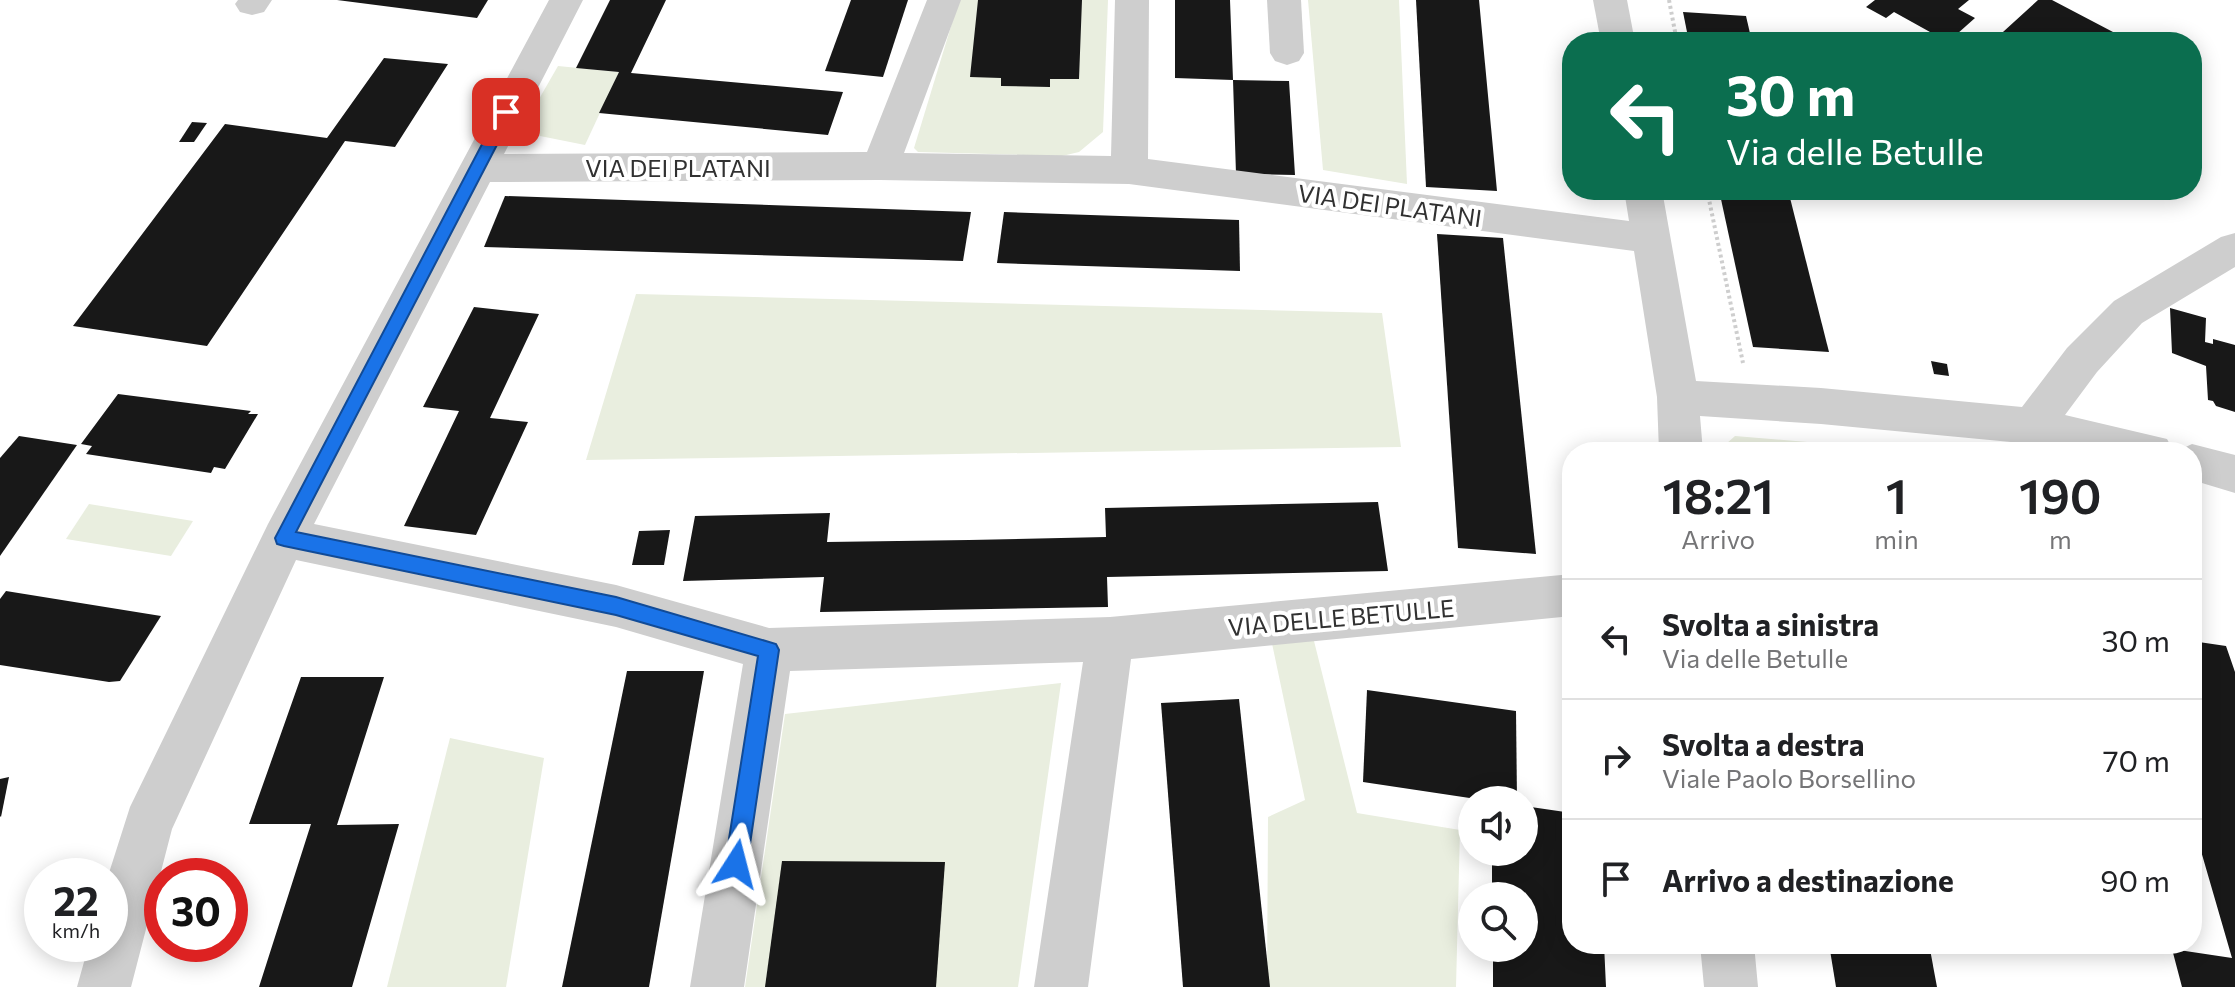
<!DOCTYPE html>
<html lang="it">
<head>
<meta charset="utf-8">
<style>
  :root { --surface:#fff; --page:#f6f6f6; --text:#202124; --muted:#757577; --line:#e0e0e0 }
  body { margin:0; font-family:Commissioner,sans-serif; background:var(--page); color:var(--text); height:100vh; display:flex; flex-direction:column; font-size:30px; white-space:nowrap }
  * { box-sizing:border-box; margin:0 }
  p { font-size:26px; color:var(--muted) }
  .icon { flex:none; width:44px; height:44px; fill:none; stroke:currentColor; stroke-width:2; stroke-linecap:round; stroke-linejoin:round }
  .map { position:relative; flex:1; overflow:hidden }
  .sheet { position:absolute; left:1562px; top:442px; width:640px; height:512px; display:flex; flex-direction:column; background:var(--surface); border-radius:32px; box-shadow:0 4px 20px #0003 }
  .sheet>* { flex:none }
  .banner { position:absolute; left:1562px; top:32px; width:640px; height:168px; border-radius:32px; box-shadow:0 4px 20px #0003; background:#0b6e4f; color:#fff; overflow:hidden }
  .controls { position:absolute; left:1458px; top:786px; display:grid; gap:16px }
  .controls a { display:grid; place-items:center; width:80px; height:80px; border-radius:50%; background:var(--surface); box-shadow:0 4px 20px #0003; font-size:40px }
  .speed { position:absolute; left:24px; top:858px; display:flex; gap:16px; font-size:40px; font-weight:700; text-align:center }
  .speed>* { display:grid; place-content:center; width:104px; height:104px; border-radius:50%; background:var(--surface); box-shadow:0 4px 20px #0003; line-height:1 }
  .speed small { font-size:20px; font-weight:400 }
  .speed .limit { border:12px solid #d22; background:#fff; color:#111 }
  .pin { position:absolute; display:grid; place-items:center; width:68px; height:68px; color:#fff; margin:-34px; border-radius:16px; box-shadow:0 4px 12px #0006 }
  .me { position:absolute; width:88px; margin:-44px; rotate:9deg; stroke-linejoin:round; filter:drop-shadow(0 0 6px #0008) }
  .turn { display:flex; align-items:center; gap:28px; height:168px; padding:0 32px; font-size:36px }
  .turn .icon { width:104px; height:104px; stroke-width:2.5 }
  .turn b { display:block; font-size:56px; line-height:68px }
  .eta { display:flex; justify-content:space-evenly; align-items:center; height:136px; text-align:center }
  .eta b { font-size:48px; font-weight:600; line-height:56px }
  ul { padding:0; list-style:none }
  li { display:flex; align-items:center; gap:24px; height:120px; padding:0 32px; border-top:2px solid var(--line) }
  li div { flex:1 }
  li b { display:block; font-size:30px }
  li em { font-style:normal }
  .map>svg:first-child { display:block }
</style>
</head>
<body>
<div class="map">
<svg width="2235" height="987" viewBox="0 0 2235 987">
  <rect width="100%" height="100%" fill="#fff"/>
  <!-- green -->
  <g fill="#e9eedf">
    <polygon points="959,0 1108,0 1103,132 1079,152 1062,156 918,152 914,148"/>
    <polygon points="1308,0 1399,0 1407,184 1323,170"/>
    <polygon points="558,66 619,72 585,145 520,132"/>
    <polygon points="636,294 1382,313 1401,447 586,460"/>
    <polygon points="1735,436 1831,444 1832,452 1717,452"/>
    <polygon points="89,504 193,521 171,556 66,539"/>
    <polygon points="1312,633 1357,813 1460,830 1456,987 1267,987 1268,817 1305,800 1270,634"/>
    <polygon points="1061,683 1018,987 745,987 785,714"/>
    <polygon points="450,738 544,758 506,987 387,987"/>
  </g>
  <!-- building -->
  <g fill="#181818">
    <polygon points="337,0 488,0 477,18"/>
    <polygon points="610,0 666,0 631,73 843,92 828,135 599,113 619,72 576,68"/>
    <polygon points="851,0 908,0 883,77 825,71"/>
    <polygon points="978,0 1082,0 1079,79 1050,79 1050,87 1001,86 1001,78 970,77"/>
    <polygon points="1175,0 1230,0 1233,80 1289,81 1295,175 1236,174 1233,80 1175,78"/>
    <polygon points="1416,0 1479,0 1497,191 1426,187"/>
    <polygon points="1875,0 1969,0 1958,9 1975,18 1948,42 1894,12 1886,18 1866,7"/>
    <polygon points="2038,0 2052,0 2113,32 2108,36 2120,42 1992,42"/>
    <polygon points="1683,12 1746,16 1752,42 1689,42"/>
    <polygon points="384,58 448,64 395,147 345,141 207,346 73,326 225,124 327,138"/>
    <polygon points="192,122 207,123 194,142 179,142"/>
    <polygon points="1719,190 1788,190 1829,352 1753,347"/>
    <polygon points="505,196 624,200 971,212 963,261 484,247"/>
    <polygon points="1004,212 1239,220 1240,271 997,263"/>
    <polygon points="1437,234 1503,238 1536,554 1458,548"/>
    <polygon points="474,307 539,314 490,418 528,422 476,535 404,526 459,411 423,407"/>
    <polygon points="2170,308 2206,318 2205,342 2213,344 2213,339 2235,345 2235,412 2216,406 2213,401 2208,400 2206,366 2172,353"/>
    <polygon points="1931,361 1947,364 1949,376 1934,374"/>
    <polygon points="118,394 251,411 248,414 258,414 225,469 214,467 211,473 86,454 92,446 81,444"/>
    <polygon points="19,436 77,445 0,556 0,458"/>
    <polygon points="1378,502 1388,571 1107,577 1108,607 820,612 824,577 683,581 695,516 830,513 827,542 969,540 1106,537 1105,508"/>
    <polygon points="670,530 664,565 632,565 639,531"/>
    <polygon points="6,591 161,616 120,681 109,682 0,665 0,599"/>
    <polygon points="2192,641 2226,646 2235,672 2235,987 2182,987 2172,949 2232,958 2192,820"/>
    <polygon points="627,671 704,671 649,987 562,987"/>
    <polygon points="301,677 384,677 337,825 399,824 352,987 259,987 311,824 249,824"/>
    <polygon points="1367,690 1516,711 1517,800 1483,800 1363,782"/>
    <polygon points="1239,699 1270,987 1183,987 1161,703"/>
    <polygon points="9,777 1,817 0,816 0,779"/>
    <polygon points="1524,806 1572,813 1572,944 1604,944 1606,987 1493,987 1493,948 1524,948 1524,896 1492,896 1492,852 1524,852"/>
    <polygon points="782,861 945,862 936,987 765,987"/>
    <polygon points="1829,944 1929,944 1937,987 1836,987"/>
  </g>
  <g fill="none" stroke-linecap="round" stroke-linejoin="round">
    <!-- path -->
    <g stroke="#cecece" stroke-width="4" stroke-dasharray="3 3" stroke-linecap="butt">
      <polyline points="1669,0 1677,42"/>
      <polyline points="1707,190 1743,363"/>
    </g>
    <!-- minor -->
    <g fill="#cecece" fill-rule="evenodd">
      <polygon points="238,0 272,0 264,12 252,15 240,12 235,4"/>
      <polygon points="549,0 583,0 504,154 867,152 927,0 961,0 904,153 1111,156 1115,0 1149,0 1148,159 1629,221 1624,190 1662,190 1696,381 1821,388 2022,407 2067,348 2114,301 2221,237 2235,233 2235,267 2142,323 2097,372 2065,415 2167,439 2174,452 2069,452 2032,444 1821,424 1700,416 1703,452 1659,452 1657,397 1634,251 1129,184 880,180 490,182 314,524 616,585 769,628 1110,617 1572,574 1572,616 1131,659 1088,987 1034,987 1083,662 790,671 744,987 690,987 743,664 616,627 296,560 172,829 131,987 77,987 89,944 110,944 108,876 130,807 268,524"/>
      <polygon points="1267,0 1301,0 1304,53 1299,61 1287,65 1275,61 1270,53"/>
      <polygon points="1593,0 1627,0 1635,42 1601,42"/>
      <polygon points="2192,444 2235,455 2235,493 2192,480 2192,452 2175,452"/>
      <polygon points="1700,944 1754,944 1758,987 1704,987"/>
    </g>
  </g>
  <!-- route -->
  <polygon fill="#1a73e8" stroke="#114b97" stroke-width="2" points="506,107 514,112 296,532 616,597 776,644 779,650 747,864 744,872 736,875 728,872 725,864 758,656 616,615 284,546 277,544 275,538 499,112"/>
  <g text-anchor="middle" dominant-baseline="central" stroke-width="8" stroke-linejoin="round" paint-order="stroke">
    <!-- street labels -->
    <g font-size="24" fill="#313131" stroke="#fff">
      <text x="678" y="167">VIA DEI PLATANI</text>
      <text transform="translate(1390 205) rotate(8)">VIA DEI PLATANI</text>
      <text transform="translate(1341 617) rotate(-5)">VIA DELLE BETULLE</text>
    </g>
  </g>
</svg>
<div class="controls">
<a><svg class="icon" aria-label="sound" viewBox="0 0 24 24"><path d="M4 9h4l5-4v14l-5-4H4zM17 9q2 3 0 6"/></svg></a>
<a><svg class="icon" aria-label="search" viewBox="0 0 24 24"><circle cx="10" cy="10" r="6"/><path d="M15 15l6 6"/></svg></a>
</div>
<div class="speed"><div>22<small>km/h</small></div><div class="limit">30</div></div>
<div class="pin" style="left:506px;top:112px;background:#d93025"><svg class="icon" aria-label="arrive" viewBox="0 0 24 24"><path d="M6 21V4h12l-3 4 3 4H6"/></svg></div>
<svg class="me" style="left:736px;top:864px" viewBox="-20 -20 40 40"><path d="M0-17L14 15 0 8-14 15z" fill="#1a73e8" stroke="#fff" stroke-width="4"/></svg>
<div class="banner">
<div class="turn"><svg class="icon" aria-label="left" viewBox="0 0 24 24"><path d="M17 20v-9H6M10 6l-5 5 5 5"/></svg><div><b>30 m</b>Via delle Betulle</div></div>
</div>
<section class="sheet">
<div class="eta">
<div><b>18:21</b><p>Arrivo</p></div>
<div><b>1</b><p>min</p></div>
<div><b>190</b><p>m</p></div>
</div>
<ul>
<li><svg class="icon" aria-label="left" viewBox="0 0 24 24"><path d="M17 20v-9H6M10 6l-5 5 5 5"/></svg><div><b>Svolta a sinistra</b><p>Via delle Betulle</p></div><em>30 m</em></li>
<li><svg class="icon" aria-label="right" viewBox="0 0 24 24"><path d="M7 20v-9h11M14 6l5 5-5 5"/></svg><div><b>Svolta a destra</b><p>Viale Paolo Borsellino</p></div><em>70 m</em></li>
<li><svg class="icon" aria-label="arrive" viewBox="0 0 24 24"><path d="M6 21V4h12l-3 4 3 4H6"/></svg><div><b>Arrivo a destinazione</b></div><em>90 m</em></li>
</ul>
</section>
</div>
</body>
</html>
